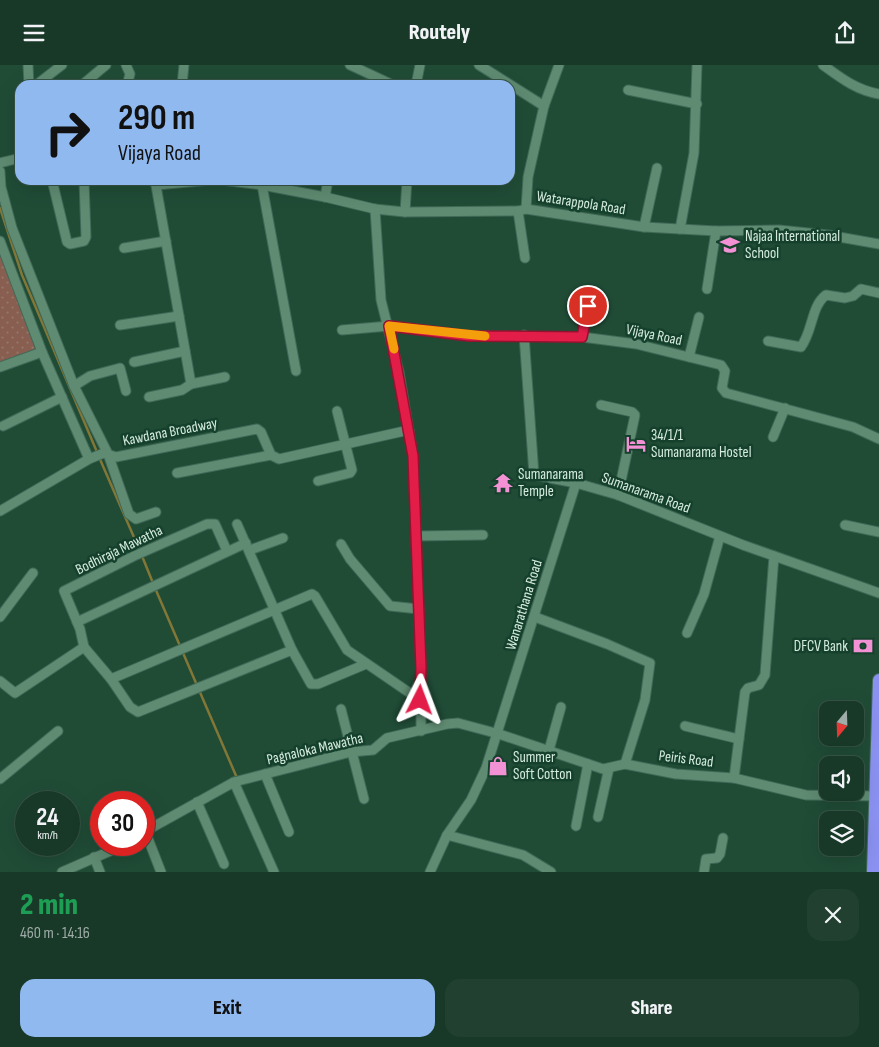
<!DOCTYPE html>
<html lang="en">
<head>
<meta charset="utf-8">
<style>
  :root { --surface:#183928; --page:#214030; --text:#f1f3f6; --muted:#9faca8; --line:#365345; --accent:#90b9f0 }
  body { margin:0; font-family:"Sofia Sans Condensed",sans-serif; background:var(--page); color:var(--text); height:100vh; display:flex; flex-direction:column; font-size:19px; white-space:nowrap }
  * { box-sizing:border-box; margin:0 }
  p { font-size:16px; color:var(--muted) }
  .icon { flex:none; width:28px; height:28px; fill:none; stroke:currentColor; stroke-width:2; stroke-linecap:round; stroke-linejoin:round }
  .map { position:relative; height:807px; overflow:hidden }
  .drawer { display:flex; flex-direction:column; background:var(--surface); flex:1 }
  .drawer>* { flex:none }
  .banner { position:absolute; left:15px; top:15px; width:500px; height:105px; border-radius:15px; box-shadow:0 5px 20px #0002,0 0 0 1px var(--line); background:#90b9f0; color:#111; overflow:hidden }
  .needle { width:32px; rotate:199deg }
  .buttons { position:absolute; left:819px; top:636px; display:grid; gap:10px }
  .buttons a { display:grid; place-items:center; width:45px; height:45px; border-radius:10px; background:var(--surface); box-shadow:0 5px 20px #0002,0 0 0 1px var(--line); font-size:25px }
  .speed { position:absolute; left:15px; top:726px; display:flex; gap:10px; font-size:25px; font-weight:700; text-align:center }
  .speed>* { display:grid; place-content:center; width:65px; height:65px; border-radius:50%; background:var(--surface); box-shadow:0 5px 20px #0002,0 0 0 1px var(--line); line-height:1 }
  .speed small { font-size:12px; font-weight:400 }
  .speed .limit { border:8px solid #d22; background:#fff; color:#111 }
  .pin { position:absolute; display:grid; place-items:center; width:42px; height:42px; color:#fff; margin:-21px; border:2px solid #fff; border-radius:50%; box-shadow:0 1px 5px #0007 }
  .me { position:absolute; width:55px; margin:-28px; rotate:3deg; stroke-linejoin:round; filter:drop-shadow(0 0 4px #0008) }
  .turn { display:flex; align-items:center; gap:18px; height:105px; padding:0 20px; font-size:22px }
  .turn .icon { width:65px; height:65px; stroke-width:2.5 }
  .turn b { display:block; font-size:35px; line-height:42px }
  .round { display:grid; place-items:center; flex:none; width:52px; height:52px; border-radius:15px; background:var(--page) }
  .overview { display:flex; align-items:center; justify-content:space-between; height:85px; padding:0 20px }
  h1 { font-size:30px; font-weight:800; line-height:38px; color:#1e9e55 }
  .action { display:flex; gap:10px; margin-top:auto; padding:10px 20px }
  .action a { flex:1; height:58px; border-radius:15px; background:var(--accent); color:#111; font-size:20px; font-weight:800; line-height:58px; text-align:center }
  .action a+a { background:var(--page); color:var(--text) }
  header { display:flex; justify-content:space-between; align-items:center; height:65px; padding:0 20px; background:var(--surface); font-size:22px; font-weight:800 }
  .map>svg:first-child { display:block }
</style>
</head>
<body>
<header><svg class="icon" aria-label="menu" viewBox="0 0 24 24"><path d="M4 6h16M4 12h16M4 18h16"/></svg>Routely<svg class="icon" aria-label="share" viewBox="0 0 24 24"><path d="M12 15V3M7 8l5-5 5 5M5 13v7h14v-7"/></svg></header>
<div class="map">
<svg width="879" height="807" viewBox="0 0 879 807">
  <defs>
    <pattern id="grass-dots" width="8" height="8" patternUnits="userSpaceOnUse" patternTransform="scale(1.25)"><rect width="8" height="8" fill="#875e50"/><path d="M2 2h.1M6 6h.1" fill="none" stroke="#977569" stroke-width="1.8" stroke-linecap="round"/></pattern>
  </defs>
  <rect width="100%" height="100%" fill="#204c36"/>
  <!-- grass -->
  <polygon fill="url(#grass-dots)" points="0,181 39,284 0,297"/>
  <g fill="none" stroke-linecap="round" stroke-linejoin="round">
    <!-- stream -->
    <g stroke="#827737" stroke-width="2.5">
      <polyline points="0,143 22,210 97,387"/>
      <polyline points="99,392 140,486"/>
      <polyline points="142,491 153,518"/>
      <polyline points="155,523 237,713"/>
    </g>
    <defs>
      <g id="minor">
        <polyline points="28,0 29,20"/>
        <polyline points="126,0 130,9 127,20"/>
        <polyline points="350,0 393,20"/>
        <polyline points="479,0 544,41 528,112 526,144"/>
        <path d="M823 0C841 13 856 25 879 29"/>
        <polyline points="36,20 62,0"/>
        <polyline points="82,20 106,0"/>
        <polyline points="182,20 184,0"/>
        <polyline points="416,20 420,0"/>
        <polyline points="628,25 697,39"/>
        <polyline points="544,41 559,0"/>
        <polyline points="0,98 20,93"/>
        <polyline points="0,106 1,122 12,163 74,321 108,389 129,449 136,454 156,447"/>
        <polyline points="52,115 67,177 70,179 84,176 86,172 84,115"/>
        <polyline points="221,115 262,120 325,132 375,144 405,147 518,146 526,144 644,162 716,166 779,165 828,170 879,179"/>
        <polyline points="156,120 211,115"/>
        <polyline points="262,120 296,306"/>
        <polyline points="325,132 328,115"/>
        <polyline points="375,144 381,235 399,307 413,391 421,603 421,666"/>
        <polyline points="518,146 525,193"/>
        <polyline points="405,147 407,115"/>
        <polyline points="644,162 657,103"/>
        <polyline points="680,164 694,88 697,0"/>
        <polyline points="0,176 42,287 89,394"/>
        <polyline points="124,183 166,176"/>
        <polyline points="707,224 716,166"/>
        <polyline points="120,260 179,251"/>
        <polyline points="342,265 389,261 469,271 582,272 636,279 721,300 725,306 722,323 726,328 853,362 879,374"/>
        <polyline points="524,270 534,410 576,418 618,430 743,480 879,528"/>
        <polyline points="582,272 591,226"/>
        <path d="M768 276 801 282C813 266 811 241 826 230L845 233 853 231 861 224 879 228"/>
        <polyline points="689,292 699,252"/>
        <polyline points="134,297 185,286"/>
        <polyline points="0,302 42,287"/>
        <polyline points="191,319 225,312"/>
        <polyline points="74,321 90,311 120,303 126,326"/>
        <polyline points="149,332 182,325 191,319 155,115"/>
        <polyline points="601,340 632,347 635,350 618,430"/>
        <polyline points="3,361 62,332"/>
        <polyline points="773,372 785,343"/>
        <polyline points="177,408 271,390"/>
        <polyline points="318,416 350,408 352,405 337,346"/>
        <polyline points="0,446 89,394 104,388 116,392 257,364 261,367 271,390 279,394 409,365"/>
        <polyline points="237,459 292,585 311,619 318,619 366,599"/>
        <polyline points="845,460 879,467"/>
        <polyline points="416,471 483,470"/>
        <polyline points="341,479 350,494 390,541 419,544"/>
        <polyline points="250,485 283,473"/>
        <polyline points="0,552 33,508"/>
        <polyline points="535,552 607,579 650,598 645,635 625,699"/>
        <polyline points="77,557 246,478"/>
        <polyline points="687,568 704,529 720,471"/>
        <polyline points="84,582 80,564 64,526 134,491 207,459 215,459 227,486"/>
        <polyline points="84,582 111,614 130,642 138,647 292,585"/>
        <polyline points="111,614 312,529 315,531 347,585 420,635"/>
        <polyline points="0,616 15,628 84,582"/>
        <polyline points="341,644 364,734"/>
        <polyline points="685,661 739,674"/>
        <polyline points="549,685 561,642"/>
        <polyline points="265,709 289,767"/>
        <polyline points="734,713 745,627 748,623 759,620 765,610 774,491"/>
        <polyline points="0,714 58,666"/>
        <polyline points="234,717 274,807"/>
        <polyline points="197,737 224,799"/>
        <polyline points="598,752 609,703"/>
        <polyline points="576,761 588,699"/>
        <polyline points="145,766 161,807"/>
        <polyline points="144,767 234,717 351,687 373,685 387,673 447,659 458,658 499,669 603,704 625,699 676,709 734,713 806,730 875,731"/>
        <polyline points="447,770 523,790 551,807"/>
        <polyline points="94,792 100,807"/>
        <polyline points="62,807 124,780"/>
        <polyline points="430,807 447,770 471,735 486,703 576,418"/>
        <polyline points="704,807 706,794 717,793 720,789 723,773"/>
      </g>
      <polyline id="highway" points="873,807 879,615"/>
    </defs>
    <!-- minor casing -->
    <use href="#minor" stroke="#416957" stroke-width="11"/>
    <!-- highway casing -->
    <use href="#highway" stroke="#416957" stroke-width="14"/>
    <!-- minor -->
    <use href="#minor" stroke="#5f8b72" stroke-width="9"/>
    <!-- highway -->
    <use href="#highway" stroke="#8a91f0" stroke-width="12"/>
  </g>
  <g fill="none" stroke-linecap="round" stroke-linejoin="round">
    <defs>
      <polyline id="route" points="420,635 421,603 413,391 389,261 469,271 582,272 588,241"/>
    </defs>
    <!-- route casing -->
    <use href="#route" stroke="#92132f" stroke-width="12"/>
    <!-- route -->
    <use href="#route" stroke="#e11d48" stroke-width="9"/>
    <!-- slow -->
    <polyline stroke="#f59e0b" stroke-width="9" points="394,284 389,261 485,271"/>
  </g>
  <!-- icons -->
  <defs>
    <symbol id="school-bare" viewBox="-9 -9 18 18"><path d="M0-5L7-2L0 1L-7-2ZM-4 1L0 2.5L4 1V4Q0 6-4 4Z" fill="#f391d5" stroke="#15412c" stroke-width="2.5" paint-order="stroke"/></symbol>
    <symbol id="hotel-bare" viewBox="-9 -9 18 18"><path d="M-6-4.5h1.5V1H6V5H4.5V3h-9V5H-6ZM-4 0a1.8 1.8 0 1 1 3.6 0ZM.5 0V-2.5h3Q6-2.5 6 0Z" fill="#f391d5" stroke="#15412c" stroke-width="2.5" paint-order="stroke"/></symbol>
    <symbol id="temple-bare" viewBox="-9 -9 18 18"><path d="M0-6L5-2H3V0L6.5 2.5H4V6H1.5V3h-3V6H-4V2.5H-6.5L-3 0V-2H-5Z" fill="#f391d5" stroke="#15412c" stroke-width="2.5" paint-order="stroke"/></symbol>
    <symbol id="bank-bare" viewBox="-9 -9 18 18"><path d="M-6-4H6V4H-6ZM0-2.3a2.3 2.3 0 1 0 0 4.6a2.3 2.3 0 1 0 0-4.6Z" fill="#f391d5" stroke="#15412c" stroke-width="2.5" paint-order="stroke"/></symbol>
    <symbol id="shop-bare" viewBox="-9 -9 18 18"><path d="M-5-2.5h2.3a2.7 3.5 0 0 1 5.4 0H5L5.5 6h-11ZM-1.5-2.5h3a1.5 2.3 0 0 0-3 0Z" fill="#f391d5" stroke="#15412c" stroke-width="2.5" paint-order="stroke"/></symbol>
  </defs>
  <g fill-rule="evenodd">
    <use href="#school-bare" x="716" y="166" width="28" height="28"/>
    <use href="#hotel-bare" x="622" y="365" width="28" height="28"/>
    <use href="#temple-bare" x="489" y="404" width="28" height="28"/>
    <use href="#bank-bare" x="849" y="567" width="28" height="28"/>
    <use href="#shop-bare" x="484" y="687" width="28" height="28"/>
  </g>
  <g text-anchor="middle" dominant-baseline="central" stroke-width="5" stroke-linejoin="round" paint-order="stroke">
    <!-- street labels -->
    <g font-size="15" fill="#d5ecde" stroke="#15412c">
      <text transform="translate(581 138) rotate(9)">Watarappola Road</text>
      <text transform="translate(654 270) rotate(12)">Vijaya Road</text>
      <text transform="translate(170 367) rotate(-11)">Kawdana Broadway</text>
      <text transform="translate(646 428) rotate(20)">Sumanarama Road</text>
      <text transform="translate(119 485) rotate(-26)">Bodhiraja Mawatha</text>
      <text transform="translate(524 540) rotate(-73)">Wanarathana Road</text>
      <text transform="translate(315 684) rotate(-13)">Pagnaloka Mawatha</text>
      <text transform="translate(686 694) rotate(7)">Peiris Road</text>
    </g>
    <!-- poi labels -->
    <g font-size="15" fill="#d5ecde" stroke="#15412c" text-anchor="start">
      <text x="745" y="171">Najaa International<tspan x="745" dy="17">School</tspan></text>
      <text x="651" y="370">34/1/1<tspan x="651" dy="17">Sumanarama Hostel</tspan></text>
      <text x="518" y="409">Sumanarama<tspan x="518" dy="17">Temple</tspan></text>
      <text x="848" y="581" text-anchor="end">DFCV Bank</text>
      <text x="513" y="692">Summer<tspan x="513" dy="17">Soft Cotton</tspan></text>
    </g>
  </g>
</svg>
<div class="buttons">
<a><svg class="needle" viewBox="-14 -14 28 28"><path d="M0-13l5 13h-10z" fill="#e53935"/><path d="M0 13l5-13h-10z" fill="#9faca8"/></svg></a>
<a><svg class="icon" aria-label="sound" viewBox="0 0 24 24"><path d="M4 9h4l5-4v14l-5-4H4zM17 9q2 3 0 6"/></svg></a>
<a><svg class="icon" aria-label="layers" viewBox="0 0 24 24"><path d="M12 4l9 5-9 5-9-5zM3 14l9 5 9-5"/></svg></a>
</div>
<div class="speed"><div>24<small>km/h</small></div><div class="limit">30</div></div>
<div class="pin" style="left:588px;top:241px;background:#d93025"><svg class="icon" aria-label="arrive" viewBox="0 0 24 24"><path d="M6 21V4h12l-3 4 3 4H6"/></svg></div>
<svg class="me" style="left:420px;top:635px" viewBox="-20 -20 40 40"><path d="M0-17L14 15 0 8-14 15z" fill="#e11d48" stroke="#fff" stroke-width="4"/></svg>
<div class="banner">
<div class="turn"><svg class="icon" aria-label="right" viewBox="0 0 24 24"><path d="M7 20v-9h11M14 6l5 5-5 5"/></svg><div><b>290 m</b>Vijaya Road</div></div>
</div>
</div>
<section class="drawer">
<div class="overview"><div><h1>2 min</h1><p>460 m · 14:16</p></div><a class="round"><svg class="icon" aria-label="close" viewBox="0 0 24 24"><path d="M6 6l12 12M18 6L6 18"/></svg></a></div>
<div class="action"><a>Exit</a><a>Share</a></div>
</section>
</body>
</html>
